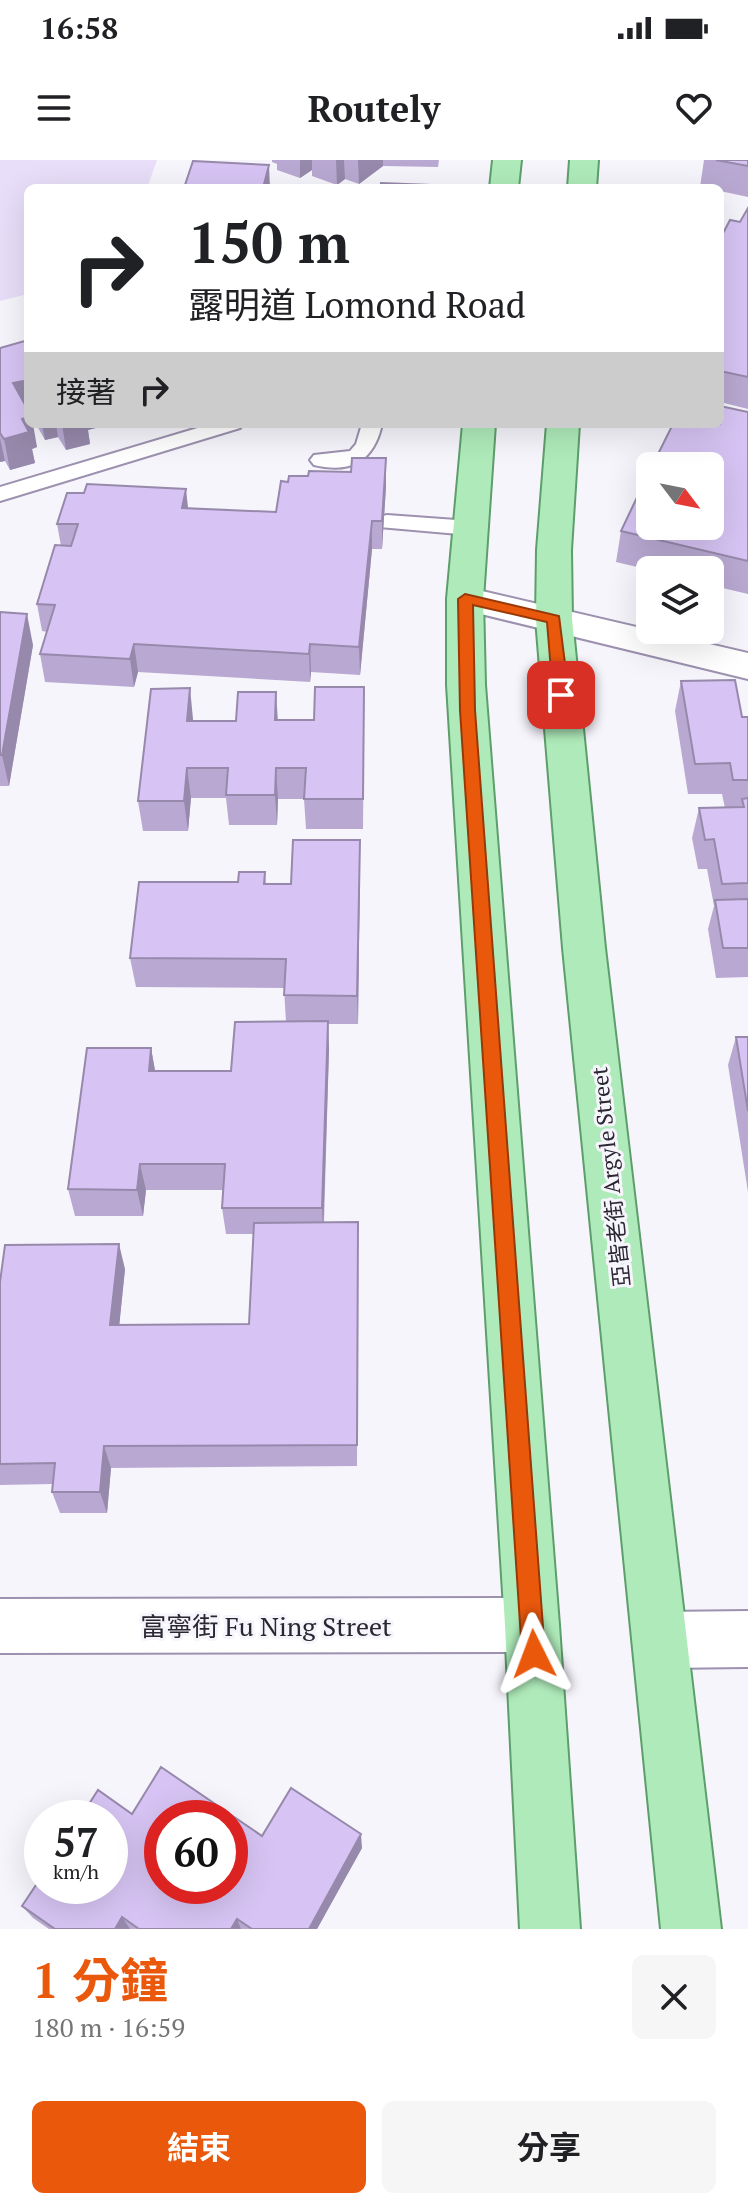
<!DOCTYPE html>
<html lang="zh-TW">
<head>
<meta charset="utf-8">
<style>
  :root { --surface:#fff; --page:#f6f6f6; --text:#202124; --muted:#757577; --accent:#ea580c }
  body { margin:0; font-family:"PT Serif","Noto Sans TC",serif; background:var(--page); color:var(--text); height:100vh; display:flex; flex-direction:column; font-size:30px; white-space:nowrap }
  * { box-sizing:border-box; margin:0 }
  p { font-size:26px; color:var(--muted) }
  .icon { flex:none; width:44px; height:44px; fill:none; stroke:currentColor; stroke-width:2; stroke-linecap:round; stroke-linejoin:round }
  .map { position:relative; height:1769px; overflow:hidden }
  .drawer { display:flex; flex-direction:column; background:var(--surface); flex:1 }
  .drawer>* { flex:none }
  .hud { position:absolute; left:24px; top:24px; width:700px; height:244px; border-radius:12px; box-shadow:0 8px 32px #0002; background:#fff; color:var(--text); overflow:hidden }
  .needle { width:52px; rotate:122deg }
  .controls { position:absolute; left:636px; top:292px; display:grid; gap:16px }
  .controls a { display:grid; place-items:center; width:88px; height:88px; border-radius:12px; background:var(--surface); box-shadow:0 8px 32px #0002; font-size:40px }
  .speed { position:absolute; left:24px; top:1640px; display:flex; gap:16px; font-size:40px; font-weight:700; text-align:center }
  .speed>* { display:grid; place-content:center; width:104px; height:104px; border-radius:50%; background:var(--surface); box-shadow:0 8px 32px #0002; line-height:1 }
  .speed small { font-size:20px; font-weight:400 }
  .speed .limit { border:12px solid #d22; background:#fff; color:#111 }
  .pin { position:absolute; display:grid; place-items:center; width:68px; height:68px; color:#fff; margin:-34px; border-radius:16px; box-shadow:0 4px 12px #0006 }
  .me { position:absolute; width:88px; margin:-44px; rotate:357deg; stroke-linejoin:round; filter:drop-shadow(0 0 6px #0008) }
  .turn { display:flex; align-items:center; gap:28px; height:168px; padding:0 32px; font-size:36px }
  .turn .icon { width:104px; height:104px; stroke-width:2.5 }
  .turn b { display:block; font-size:56px; line-height:68px }
  .then { display:flex; align-items:center; height:76px; padding:0 32px; background:#0003; gap:16px; font-size:30px }
  .round { display:grid; place-items:center; flex:none; width:84px; height:84px; border-radius:12px; background:var(--page) }
  .head { display:flex; align-items:center; justify-content:space-between; height:136px; padding:0 32px }
  h1 { font-size:48px; font-weight:700; line-height:60px; color:var(--accent) }
  .cta { display:flex; gap:16px; margin-top:auto; padding:16px 32px }
  .cta a { flex:1; height:92px; border-radius:12px; background:var(--accent); color:#fff; font-size:32px; font-weight:700; line-height:92px; text-align:center }
  .cta a+a { background:var(--page); color:var(--text) }
  .status { display:flex; justify-content:space-between; align-items:center; height:56px; padding:0 40px; background:var(--surface); direction:ltr }
  .status svg { height:22px; fill:currentColor }
  header { display:flex; justify-content:space-between; align-items:center; height:104px; padding:0 32px; background:var(--surface); font-size:36px; font-weight:700 }
  .map>svg:first-child { display:block }
</style>
</head>
<body>
<div class="status"><b>16:58</b><svg viewBox="0 0 49 12"><path d="M0 12V9h3v3zM5 12V6h3v6zM10 12V3h3v9zM15 12V0h3v12zM26 1h20v11H26zM47 4h2v5h-2z"/></svg></div>
<header><svg class="icon" aria-label="menu" viewBox="0 0 24 24"><path d="M4 6h16M4 12h16M4 18h16"/></svg>Routely<svg class="icon" aria-label="heart" viewBox="0 0 24 24"><path d="M12 20l-8-8c-3-5 5-10 8-4 3-6 11-1 8 4z"/></svg></header>
<div class="map">
<svg width="748" height="1769" viewBox="0 0 748 1769">
  <rect width="100%" height="100%" fill="#f7f5fc"/>
  <!-- green -->
  <polygon fill="#e8def9" points="0,0 157,0 147,28 28,28 28,134 0,141"/>
  <g fill="none" stroke-linecap="round" stroke-linejoin="round">
    <defs>
      <g id="service">
        <polygon points="211,264 243,264 240,268 0,341 0,327"/>
        <path d="M362 264H382C374 301 351 314 314 305L310 300 314 295 350 291 356 284Z"/>
        <polygon points="387,355 470,361 478,363 481,368 478,373 470,375 379,367 376,362 379,357"/>
      </g>
      <polygon id="minor" points="748,1451 748,1507 662,1508 642,1500 634,1480 642,1460 662,1452"/>
      <g id="tertiary">
        <polygon points="465,427 748,493 748,519 452,447 447,439 452,431"/>
        <polygon points="532,1438 551,1446 559,1465 551,1484 532,1492 0,1493 0,1439"/>
      </g>
      <g id="primary">
        <polygon points="493,0 521,0 518,28 490,28"/>
        <polygon points="570,0 598,0 596,28 568,28"/>
        <polygon points="463,264 495,264 483,439 485,525 559,1465 580,1769 520,1769 505,1465 447,525 447,439"/>
        <polygon points="547,264 579,264 571,390 572,459 605,788 721,1769 661,1769 563,788 536,459 537,390"/>
      </g>
    </defs>
    <!-- service casing -->
    <use href="#service" stroke="#9c91af" stroke-width="4"/>
    <!-- minor casing -->
    <use href="#minor" stroke="#9c91af" stroke-width="4"/>
    <!-- tertiary casing -->
    <use href="#tertiary" stroke="#9c91af" stroke-width="4"/>
    <!-- primary casing -->
    <use href="#primary" stroke="#5e9e6c" stroke-width="4"/>
    <!-- service -->
    <use href="#service" fill="#fff" fill-rule="evenodd"/>
    <!-- minor -->
    <use href="#minor" fill="#fff" fill-rule="evenodd"/>
    <!-- tertiary -->
    <use href="#tertiary" fill="#fff" fill-rule="evenodd"/>
    <!-- primary -->
    <use href="#primary" fill="#afebba" fill-rule="evenodd"/>
  </g>
  <!-- wall -->
  <g fill="#b9a9d2">
    <polygon points="272,0 439,0 438,7 383,6 359,24 345,19 337,25 312,16 312,10 300,18 277,10 277,4 272,2"/>
    <polygon points="704,0 748,0 748,37 720,31 720,28 700,27"/>
    <polygon points="748,48 748,249 720,242 720,79 740,62"/>
    <polygon points="28,180 28,264 37,287 32,289 35,303 10,310 5,301 0,302 0,188"/>
    <polygon points="748,252 748,434 710,425 710,410 650,410 616,402 621,371"/>
    <polygon points="36,264 111,264 88,270 90,284 66,290 58,277 45,280"/>
    <polygon points="386,326 382,389 372,389 360,515 311,512 310,522 138,512 134,527 45,522 40,494 47,472 42,471 37,444 61,386 57,364 188,348 276,352"/>
    <polygon points="0,452 33,485 9,626 0,626"/>
    <polygon points="681,521 742,557 748,557 748,817 716,818 708,769 714,746 707,709 698,709 692,678 699,648 725,648 722,634 688,634 675,551"/>
    <polygon points="364,558 363,669 306,669 304,639 278,639 277,665 229,665 226,638 191,638 188,671 143,671 138,641 193,561 314,560"/>
    <polygon points="360,680 358,864 328,864 329,890 324,1063 358,1088 357,1306 111,1308 107,1353 60,1353 52,1332 53,1324 0,1325 0,1122 125,1109 119,1165 249,1164 253,1074 226,1074 222,1048 223,1030 146,1030 143,1056 75,1056 68,1029 151,888 155,911 231,911 286,862 284,828 136,827 130,798 238,722 265,712 266,724 291,724"/>
    <polygon points="736,877 748,877 748,1032 728,905"/>
    <polygon points="132,1654 262,1676 362,1688 317,1769 49,1769 33,1758 22,1746"/>
  </g>
  <!-- shaded-wall -->
  <g fill="#9689ab">
    <polygon points="300,0 312,0 312,10 300,18"/>
    <polygon points="336,0 344,0 345,19 337,25"/>
    <polygon points="358,0 383,0 383,6 359,24"/>
    <polygon points="269,5 270,28 263,28"/>
    <polygon points="23,221 28,246 28,252 13,223"/>
    <polygon points="28,257 28,264 33,264 37,287 32,289 35,303 10,310 4,279 22,259"/>
    <polygon points="42,264 56,264 58,277 45,280"/>
    <polygon points="62,264 111,264 88,270 90,284 66,290"/>
    <polygon points="0,278 5,301 0,302"/>
    <polygon points="386,298 386,326 382,389 382,361"/>
    <polygon points="186,329 189,357 182,348"/>
    <polygon points="372,361 372,389 360,515 359,487"/>
    <polygon points="27,454 33,485 9,626 2,595"/>
    <polygon points="134,484 138,512 134,527 130,499"/>
    <polygon points="310,484 311,512 310,522 309,494"/>
    <polygon points="190,528 193,559 191,591 187,561"/>
    <polygon points="276,532 278,563 275,560"/>
    <polygon points="187,608 191,638 188,671 184,641"/>
    <polygon points="276,608 278,639 277,665 275,635"/>
    <polygon points="360,680 360,709 358,864 357,836"/>
    <polygon points="328,861 329,890 323,1074 322,1048"/>
    <polygon points="151,888 156,916 149,911"/>
    <polygon points="140,1004 146,1030 143,1056 137,1030"/>
    <polygon points="119,1084 125,1109 117,1188 110,1165"/>
    <polygon points="104,1286 111,1308 107,1353 100,1332"/>
    <polygon points="361,1674 362,1688 317,1769 309,1769"/>
    <polygon points="122,1757 130,1769 115,1769"/>
    <polygon points="237,1759 241,1769 231,1769"/>
  </g>
  <!-- building -->
  <g fill="#d7c4f4" stroke="#9689ab" stroke-width="2" fill-rule="evenodd">
    <polygon points="716,0 748,0 748,6"/>
    <polygon points="193,1 269,5 263,28 184,28"/>
    <polygon points="381,23 455,26 455,28 380,28"/>
    <polygon points="748,48 748,217 720,211 720,79 730,60 740,62"/>
    <polygon points="28,180 28,229 23,221 13,223 28,250 28,257 22,259 29,272 4,279 0,273 0,188"/>
    <polygon points="720,246 748,252 748,401 621,371 650,310 650,366 710,366 710,306 652,306 673,264 720,264"/>
    <polygon points="352,298 386,298 382,361 372,361 359,487 310,484 309,494 134,484 130,499 40,494 55,445 37,444 55,385 71,386 78,364 57,364 67,333 84,333 87,324 186,329 182,348 276,352 281,321 288,322 289,316 308,316 309,311 351,312"/>
    <polygon points="0,452 27,454 2,595 0,595"/>
    <polygon points="735,520 742,557 748,557 748,620 733,620 730,603 695,604 681,521"/>
    <polygon points="315,527 364,527 363,639 304,639 306,608 276,608 275,635 226,635 228,608 187,608 184,641 138,641 151,529 190,528 187,561 236,561 238,532 276,532 275,560 314,560"/>
    <polygon points="748,638 748,723 722,724 714,679 705,680 699,648 744,647 742,639"/>
    <polygon points="293,680 360,680 357,836 284,835 286,799 130,798 139,722 238,722 239,712 265,712 264,724 291,724"/>
    <polygon points="748,739 748,788 723,788 715,740"/>
    <polygon points="328,861 322,1048 222,1048 225,1004 140,1004 137,1030 68,1029 87,888 151,888 149,911 231,911 235,862"/>
    <polygon points="736,877 748,877 748,951"/>
    <polygon points="358,1062 357,1285 104,1286 100,1332 52,1332 55,1303 0,1304 0,1122 5,1085 119,1084 110,1165 249,1164 254,1063"/>
    <path d="M161 1607 262 1676 291 1628 361 1674 309 1769H252L237 1759 231 1769H139L122 1757 115 1769H55L22 1746 42 1716V1726H110V1658H80L98 1630 132 1654ZM162 1658H230V1726H162Z"/>
  </g>
  <!-- route -->
  <polygon fill="#ea580c" stroke="#983908" stroke-width="2" points="465,434 559,456 569,535 561,540 553,535 547,462 473,445 475,550 545,1494 542,1502 534,1505 525,1502 522,1494 460,550 458,439"/>
  <g text-anchor="middle" dominant-baseline="central" stroke-width="6" stroke-linejoin="round" paint-order="stroke">
    <!-- street labels -->
    <g font-size="22" fill="#2a2632" stroke="#f7f5fc">
      <text transform="translate(610 1017) rotate(-96)">亞皆老街 Argyle Street</text>
    </g>
    <!-- near-street labels -->
    <g font-size="26" fill="#2a2632" stroke="#f7f5fc">
      <text x="266" y="1466">富寧街 Fu Ning Street</text>
    </g>
  </g>
</svg>
<div class="controls">
<a><svg class="needle" viewBox="-14 -14 28 28"><path d="M0-13l5 13h-10z" fill="#e53935"/><path d="M0 13l5-13h-10z" fill="#757577"/></svg></a>
<a><svg class="icon" aria-label="layers" viewBox="0 0 24 24"><path d="M12 4l9 5-9 5-9-5zM3 14l9 5 9-5"/></svg></a>
</div>
<div class="speed"><div>57<small>km/h</small></div><div class="limit">60</div></div>
<div class="pin" style="left:561px;top:535px;background:#d93025"><svg class="icon" aria-label="arrive" viewBox="0 0 24 24"><path d="M6 21V4h12l-3 4 3 4H6"/></svg></div>
<svg class="me" style="left:534px;top:1494px" viewBox="-20 -20 40 40"><path d="M0-17L14 15 0 8-14 15z" fill="#ea580c" stroke="#fff" stroke-width="4"/></svg>
<div class="hud">
<div class="turn"><svg class="icon" aria-label="right" viewBox="0 0 24 24"><path d="M7 20v-9h11M14 6l5 5-5 5"/></svg><div><b>150 m</b>露明道 Lomond Road</div></div>
<div class="then">接著<svg class="icon" aria-label="right" viewBox="0 0 24 24"><path d="M7 20v-9h11M14 6l5 5-5 5"/></svg></div>
</div>
</div>
<section class="drawer">
<div class="head"><div><h1>1 分鐘</h1><p>180 m · 16:59</p></div><a class="round"><svg class="icon" aria-label="close" viewBox="0 0 24 24"><path d="M6 6l12 12M18 6L6 18"/></svg></a></div>
<div class="cta"><a>結束</a><a>分享</a></div>
</section>
</body>
</html>
